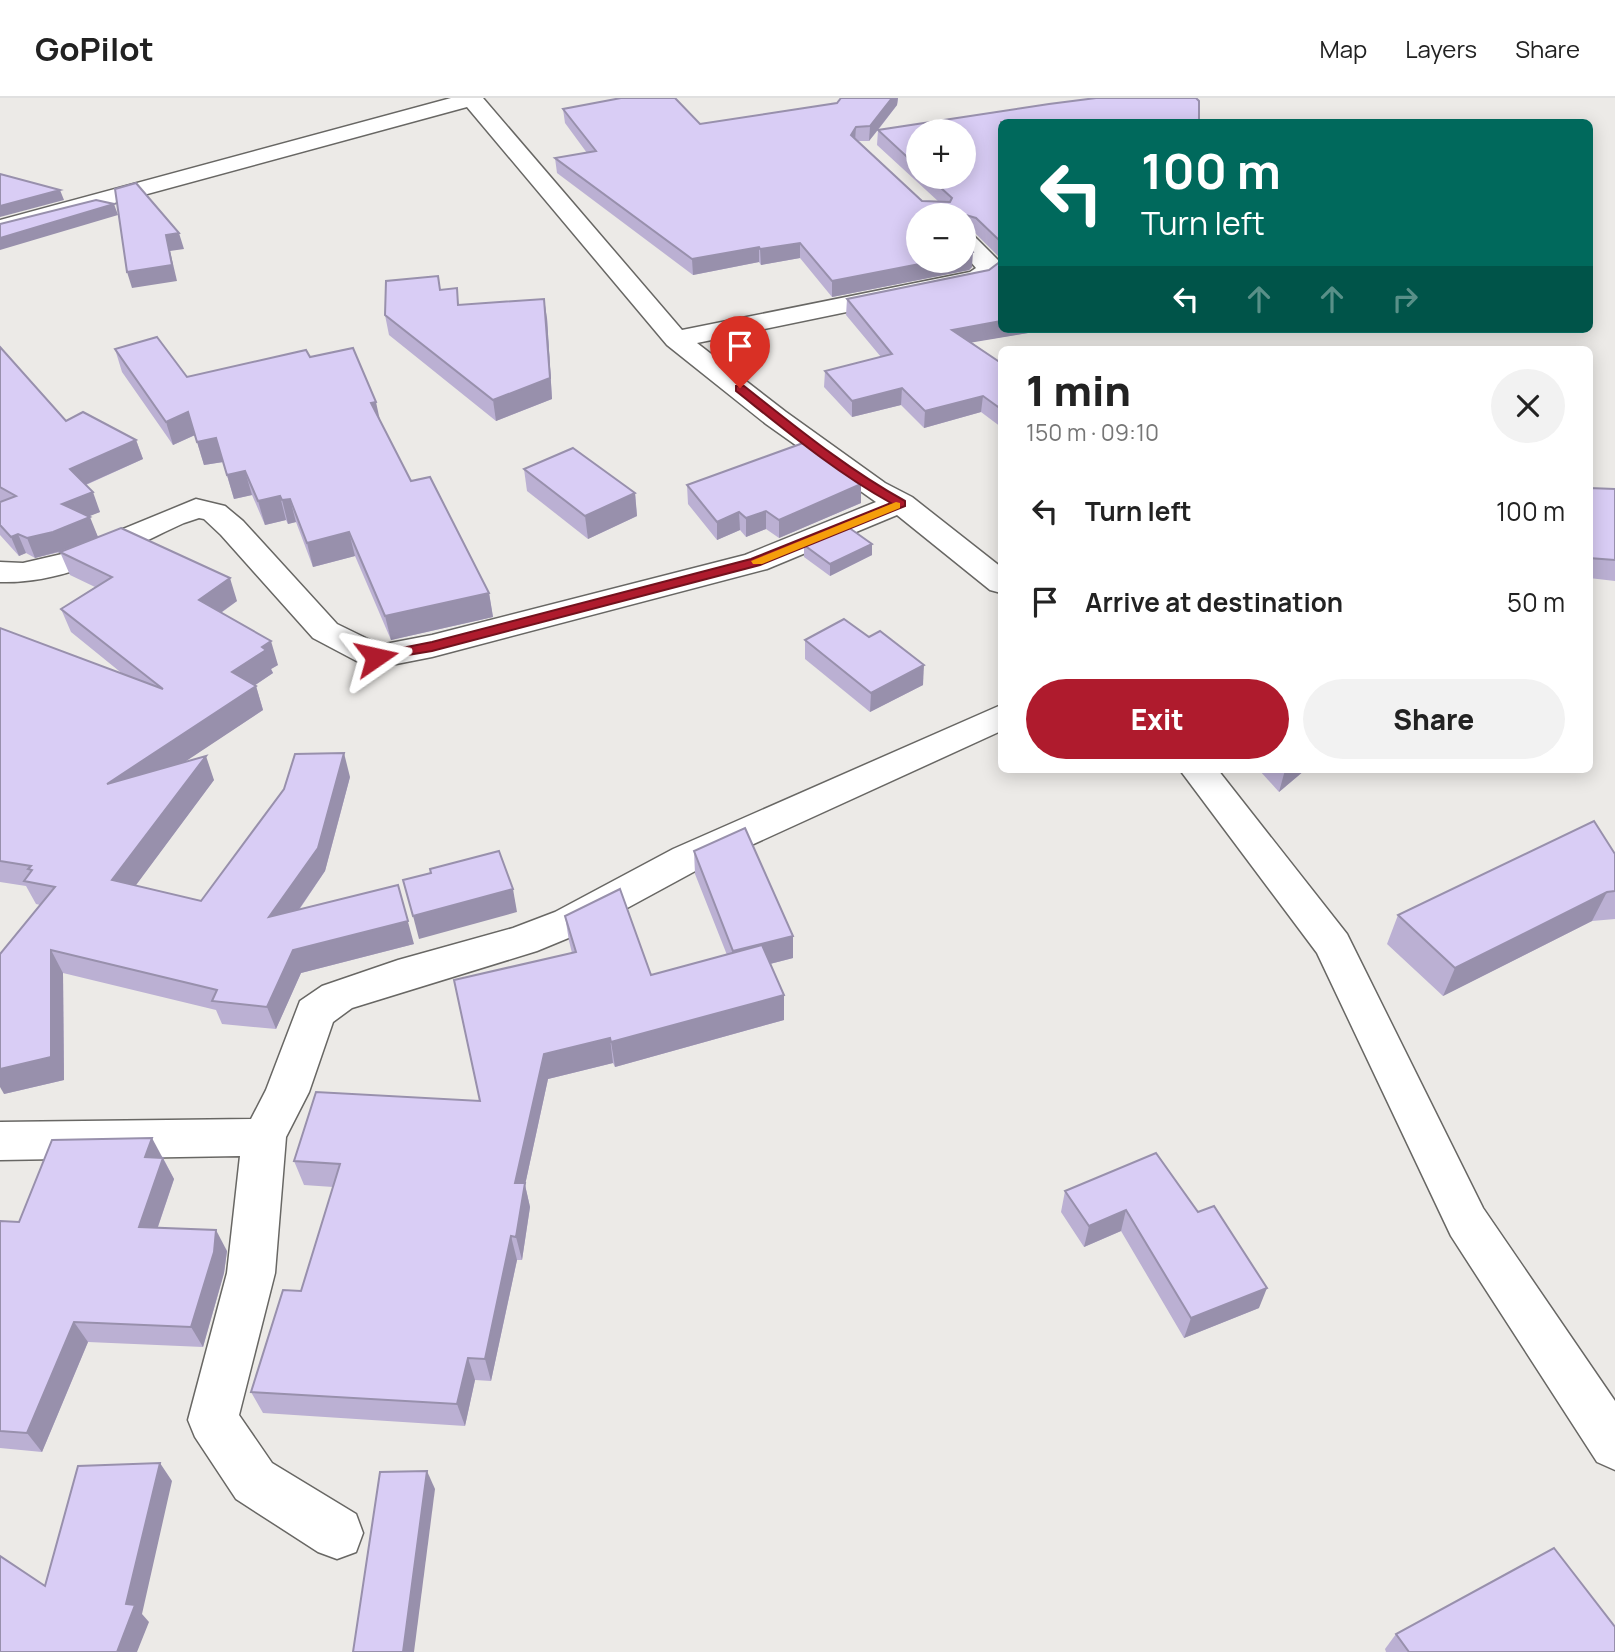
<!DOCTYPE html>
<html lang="en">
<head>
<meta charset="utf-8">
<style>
  :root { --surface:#fff; --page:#f2f2f2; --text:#222; --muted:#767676; --line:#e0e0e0; --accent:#af1b2d }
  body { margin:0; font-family:Manrope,sans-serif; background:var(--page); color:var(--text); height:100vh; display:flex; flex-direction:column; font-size:26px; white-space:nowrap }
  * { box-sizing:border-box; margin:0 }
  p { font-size:23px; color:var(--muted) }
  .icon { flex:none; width:38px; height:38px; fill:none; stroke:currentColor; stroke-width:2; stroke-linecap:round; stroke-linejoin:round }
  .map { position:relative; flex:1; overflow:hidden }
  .side { position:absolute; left:998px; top:248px; width:595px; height:427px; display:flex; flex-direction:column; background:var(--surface); border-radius:10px; box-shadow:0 4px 18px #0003 }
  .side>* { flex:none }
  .banner { position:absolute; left:998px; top:21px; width:595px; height:214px; border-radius:10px; box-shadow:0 4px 18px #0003; background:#00695c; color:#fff; overflow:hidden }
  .tools { position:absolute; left:906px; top:21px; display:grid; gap:14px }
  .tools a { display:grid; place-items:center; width:70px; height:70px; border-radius:50%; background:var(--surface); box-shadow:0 4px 18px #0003; font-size:35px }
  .pin { position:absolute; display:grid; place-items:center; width:60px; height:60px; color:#fff; margin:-72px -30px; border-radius:50% 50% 50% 0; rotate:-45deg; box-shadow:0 0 7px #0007 }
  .pin .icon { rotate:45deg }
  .me { position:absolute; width:77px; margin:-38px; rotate:79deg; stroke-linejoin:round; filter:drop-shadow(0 0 5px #0008) }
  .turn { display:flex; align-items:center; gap:24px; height:147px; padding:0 28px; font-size:32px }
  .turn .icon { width:91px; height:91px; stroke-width:2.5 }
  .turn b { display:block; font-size:49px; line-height:60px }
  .lanes { display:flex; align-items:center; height:66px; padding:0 28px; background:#0003; justify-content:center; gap:35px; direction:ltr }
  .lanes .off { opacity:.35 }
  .round { display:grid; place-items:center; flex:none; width:74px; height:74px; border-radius:37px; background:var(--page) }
  .headline { display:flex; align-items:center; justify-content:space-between; height:119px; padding:0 28px }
  h1 { font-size:42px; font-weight:800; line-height:52px }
  .primary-button { display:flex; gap:14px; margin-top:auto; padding:14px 28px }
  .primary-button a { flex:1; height:80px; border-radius:42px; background:var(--accent); color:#fff; font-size:28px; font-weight:800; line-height:80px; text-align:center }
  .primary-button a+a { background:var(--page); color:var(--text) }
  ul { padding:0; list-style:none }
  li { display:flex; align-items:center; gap:21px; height:91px; padding:0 28px }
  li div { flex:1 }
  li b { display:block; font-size:26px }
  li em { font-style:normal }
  header { display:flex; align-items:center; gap:42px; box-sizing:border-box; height:98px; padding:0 35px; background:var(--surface); border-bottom:2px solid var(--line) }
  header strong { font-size:33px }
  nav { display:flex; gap:38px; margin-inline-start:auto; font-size:24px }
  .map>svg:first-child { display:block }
</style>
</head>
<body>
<header>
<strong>GoPilot</strong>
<nav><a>Map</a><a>Layers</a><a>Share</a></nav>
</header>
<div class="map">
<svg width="1615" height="1554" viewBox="0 0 1615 1554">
  <rect width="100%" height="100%" fill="#eceae7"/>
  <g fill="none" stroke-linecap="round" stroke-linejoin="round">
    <defs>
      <g id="street">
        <path d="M451 0H483L682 232 970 174 976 170 964 156V135L973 137 1001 165V174L987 185 697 245 786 314 885 385 912 399 1001 469V495L990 492 897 417 767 471 432 559 376 570 364 567 313 540 221 437 204 421 199 420 184 425C125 452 67 486 0 484V464L23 465 62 456 196 401 225 408 243 423 337 526 380 547 432 537 745 457 876 404 766 326 667 247 467 9 0 136V122Z"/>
        <polygon points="1001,607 1001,633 699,771 583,834 537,853 352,910 333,924 309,994 286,1039 275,1175 239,1317 272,1365 356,1416 363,1435 356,1454 337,1461 318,1454 236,1401 195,1339 188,1322 227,1175 240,1058 0,1062 0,1024 251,1021 266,992 300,903 322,888 398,862 513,830 555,814 673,751"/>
        <polygon points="1180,672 1218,672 1347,836 1483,1110 1615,1303 1615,1372 1597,1364 1451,1138 1317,855"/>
      </g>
    </defs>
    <!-- street casing -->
    <use href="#street" stroke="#686764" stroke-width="3"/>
    <!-- street -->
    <use href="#street" fill="#fff" fill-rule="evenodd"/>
  </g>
  <!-- wall -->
  <g fill="#bbb0d3" fill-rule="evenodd">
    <path d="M841 0H898L897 7 878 32 1001 24V161L975 135 919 117 972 169 969 172 832 199 800 160 761 167 759 164 693 177 557 75 555 60 587 55 565 25 563 11 700 26 837 5ZM878 32 877 47 939 104 922 103 857 43H869ZM919 33 964 79H919Z"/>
    <polygon points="989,172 1028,235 971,244 1001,265 1001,329 981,314 924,330 901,307 852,319 824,289 825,273 881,259 846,217 847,201"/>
    <polygon points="440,192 459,207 547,220 552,301 496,323 389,237 385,217"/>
    <polygon points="0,249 66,323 136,342 143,361 86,387 100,414 88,418 98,439 67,451 237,503 221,515 278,567 271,571 273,575 254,588 256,588 263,612 184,664 214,682 135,788 201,803 350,679 325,773 299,812 414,846 301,875 276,931 222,926 216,912 63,875 64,982 4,996 40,807 36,806 26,788 0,784 0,530 124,577 71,534 61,511 95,489 70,477 60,454 35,460 26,455 19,458 0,437"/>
    <polygon points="115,251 187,279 310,259 381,324 411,383 489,495 493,519 391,542 355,458 313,469 296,424 288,426 286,422 265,427 252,397 234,401 223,364 204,367 195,337 173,347 122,274"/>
    <polygon points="524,371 635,395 637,418 588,441 527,393"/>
    <polygon points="861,386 861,405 779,440 766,431 746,439 740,432 717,442 688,406 687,387"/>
    <polygon points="1589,390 1615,391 1615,483 1589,480"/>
    <polygon points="872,446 872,457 830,478 804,459 804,447"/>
    <polygon points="805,542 923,587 870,614 805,561"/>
    <polygon points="1259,672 1305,672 1279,694"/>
    <polygon points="694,753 793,838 793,860 770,866 784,897 784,922 615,969 613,965 548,981 525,1087 530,1109 522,1162 517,1162 491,1283 475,1282 465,1328 263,1315 251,1294 301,1193 333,1089 304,1087 294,1063 480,1003 572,855 569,843 565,818 651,877 727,857 695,776"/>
    <polygon points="1615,756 1615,821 1592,823 1443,898 1387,846 1398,817"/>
    <polygon points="163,1060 174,1081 158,1129 227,1153 224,1175 203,1249 88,1244 42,1354 0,1350 0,1123 19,1124"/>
    <polygon points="1065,1093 1198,1114 1259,1210 1184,1240 1121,1133 1084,1149 1061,1114"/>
    <polygon points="1396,1536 1615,1554 1386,1554 1385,1551"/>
  </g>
  <!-- shaded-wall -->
  <g fill="#9890ac">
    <polygon points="892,0 898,0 897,7 869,43 870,28"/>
    <polygon points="856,29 855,43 851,37"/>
    <polygon points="60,92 64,102 0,119 0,108"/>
    <polygon points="114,106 118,117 0,152 0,140"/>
    <polygon points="179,135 184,151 170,153 177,183 132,190 127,174 166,137"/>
    <polygon points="800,145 800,160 761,167 760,151"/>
    <polygon points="759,149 759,164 693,177 692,161"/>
    <polygon points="973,154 972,169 969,172 832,199 832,183 935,163 964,163 964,157"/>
    <polygon points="544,201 547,220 552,301 496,323 493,302"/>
    <polygon points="1001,223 1001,231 1029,231 1028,235 951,248 952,232"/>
    <polygon points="902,290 901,307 852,319 852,303"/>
    <polygon points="983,298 981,314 924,330 925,313"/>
    <polygon points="376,304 381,327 371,305"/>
    <polygon points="188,314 195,337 173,347 166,324"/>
    <polygon points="216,340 223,364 204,367 197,344"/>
    <polygon points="136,342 143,361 78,390 70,371"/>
    <polygon points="245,373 252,397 234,401 227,377"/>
    <polygon points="861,386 861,405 779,440 779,422"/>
    <polygon points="93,394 100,414 70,426 62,406"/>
    <polygon points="635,395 637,418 588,441 585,418"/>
    <polygon points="280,398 286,422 265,427 258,403"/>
    <polygon points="290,401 296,424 288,426 282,402"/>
    <polygon points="766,413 766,431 746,439 746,420"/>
    <polygon points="739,414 740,432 717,442 717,424"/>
    <polygon points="90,419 98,439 61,453 35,460 27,440"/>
    <polygon points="349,434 355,458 313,469 307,445"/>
    <polygon points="18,436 26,455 19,458 11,439"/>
    <polygon points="872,446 872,457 830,478 830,466"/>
    <polygon points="230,480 237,503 206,525 199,502"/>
    <polygon points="489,495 493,519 391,542 385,518"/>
    <polygon points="271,543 278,567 271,571 273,575 240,597 232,574 262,549"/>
    <polygon points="924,567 923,587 870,614 871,595"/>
    <polygon points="256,588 263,612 117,709 107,686"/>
    <polygon points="344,655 350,679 325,773 278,842 269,819"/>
    <polygon points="206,658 214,682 122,806 112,782"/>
    <polygon points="1285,672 1305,672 1279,694"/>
    <polygon points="398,787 414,846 301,875 276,931 267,909 293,852"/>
    <polygon points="513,791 517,814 419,841 413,818"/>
    <polygon points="1607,794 1592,823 1443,898 1455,870"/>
    <polygon points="793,838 793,860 734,875 733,853"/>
    <polygon points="51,852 63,875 64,982 4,996 0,989 0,971"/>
    <polygon points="784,897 784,922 615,969 611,944"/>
    <polygon points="610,940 613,965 548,981 525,1087 530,1109 522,1162 516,1139 515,1085 544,956"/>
    <polygon points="152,1040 174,1081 151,1149 139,1129 145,1059"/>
    <polygon points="1126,1112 1121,1133 1084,1149 1089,1128"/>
    <polygon points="216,1132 227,1153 224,1175 203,1249 191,1229"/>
    <polygon points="511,1138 517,1162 491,1283 485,1261"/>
    <polygon points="1267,1190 1259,1210 1184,1240 1191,1220"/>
    <polygon points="74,1224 88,1244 42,1354 27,1335"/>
    <polygon points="468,1260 475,1282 465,1328 457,1306"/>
    <polygon points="160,1365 172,1383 142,1516 149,1524 137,1554 117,1554 126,1506"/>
    <polygon points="427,1373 435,1391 414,1554 403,1554"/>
  </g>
  <!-- building -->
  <g fill="#d9cdf5" stroke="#9890ac" stroke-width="2">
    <polygon points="621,0 675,0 700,26 837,5 841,0 892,0 870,28 856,29 851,37 922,103 950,104 952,100 929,79 964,79 964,33 919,33 919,70 878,32 1049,6 1096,0 1196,0 1199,3 1199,24 1001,24 1001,144 976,120 966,117 964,118 919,117 919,163 935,163 832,183 800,145 760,151 759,149 692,161 555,60 596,53 563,11"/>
    <polygon points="0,76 60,92 0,108"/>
    <polygon points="136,85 179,135 166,137 172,167 127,174 115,91"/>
    <polygon points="96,102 114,106 0,140 0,126"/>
    <polygon points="964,142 973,154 970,156 964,157"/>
    <polygon points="1001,163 1001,223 952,232 1001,265 1001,311 983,298 925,313 902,290 852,303 825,273 892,256 847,201 989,172"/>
    <polygon points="438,178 440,192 457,190 458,207 544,201 550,280 493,302 385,217 386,183"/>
    <polygon points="157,239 187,279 306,252 310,259 353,250 376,304 371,305 411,383 430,379 489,495 385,518 349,434 307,445 290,401 282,402 280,398 258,403 245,373 227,377 216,340 197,344 188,314 166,324 115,251"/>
    <polygon points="0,249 66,323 83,314 136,342 70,371 93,394 62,406 90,419 53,434 27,440 18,436 11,439 0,427 0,404 16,398 0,389"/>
    <polygon points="806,344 861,386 779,422 766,413 746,420 739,414 717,424 687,387"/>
    <polygon points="573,350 635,395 585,418 524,371"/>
    <polygon points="1589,390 1615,391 1615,462 1589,460"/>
    <polygon points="848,429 872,446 830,466 804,447"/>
    <polygon points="121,430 230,480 199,502 271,543 262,549 266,552 232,574 256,588 107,686 206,658 112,782 201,803 284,691 295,656 344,655 318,750 269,819 398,787 408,823 293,852 267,909 212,903 217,892 51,852 51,959 0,971 0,856 55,789 24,783 32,772 28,771 31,768 0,763 0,530 163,591 61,511 112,479 60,454"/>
    <polygon points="844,521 869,539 880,533 924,567 871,595 805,542"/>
    <polygon points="1594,723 1615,756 1615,793 1607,794 1455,870 1398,817"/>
    <polygon points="745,730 793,838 733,853 694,753"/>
    <polygon points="499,753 513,791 413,818 403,782 431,775 430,771"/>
    <polygon points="620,791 651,877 762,847 784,897 611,944 610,940 544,956 515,1085 525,1085 516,1139 511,1138 485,1261 468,1260 457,1306 251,1294 283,1192 301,1193 340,1066 294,1063 316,994 480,1003 454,882 576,854 565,818"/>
    <polygon points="152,1040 145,1059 163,1060 139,1129 216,1132 214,1154 191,1229 74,1224 27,1335 0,1333 0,1123 19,1124 52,1042"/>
    <polygon points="1156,1055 1198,1114 1214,1108 1267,1190 1191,1220 1126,1112 1089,1128 1065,1093"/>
    <polygon points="160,1365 126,1506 135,1507 117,1554 0,1554 0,1458 45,1488 78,1368"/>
    <polygon points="427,1373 403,1554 353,1554 380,1374"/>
    <polygon points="1554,1450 1615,1529 1615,1554 1409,1554 1396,1536"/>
  </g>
  <!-- route -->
  <path fill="#af1b2d" stroke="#72121d" stroke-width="2" d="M736 288H744C796 329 847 371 905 403V408L760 467 432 553 371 563V556L432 544 751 461 891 405C835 374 785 332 736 293Z"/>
  <!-- slow -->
  <polygon fill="#f59e0b" points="896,404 900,405 900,410 762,466 753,466 751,463"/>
</svg>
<div class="tools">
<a>+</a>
<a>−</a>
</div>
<div class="pin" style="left:740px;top:290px;background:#d93025"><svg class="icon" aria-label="arrive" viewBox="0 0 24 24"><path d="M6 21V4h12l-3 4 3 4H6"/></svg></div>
<svg class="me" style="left:376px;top:559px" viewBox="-20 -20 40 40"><path d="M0-17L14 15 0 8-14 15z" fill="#af1b2d" stroke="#fff" stroke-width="4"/></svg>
<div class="banner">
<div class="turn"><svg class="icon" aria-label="left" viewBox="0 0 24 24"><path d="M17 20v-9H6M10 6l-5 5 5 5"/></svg><div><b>100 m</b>Turn left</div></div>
<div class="lanes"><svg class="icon" aria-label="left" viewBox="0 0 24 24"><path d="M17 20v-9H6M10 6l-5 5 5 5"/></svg><svg class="icon off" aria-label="ahead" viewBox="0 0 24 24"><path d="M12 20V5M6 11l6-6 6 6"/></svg><svg class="icon off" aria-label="ahead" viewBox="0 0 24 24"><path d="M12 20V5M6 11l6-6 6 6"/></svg><svg class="icon off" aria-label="right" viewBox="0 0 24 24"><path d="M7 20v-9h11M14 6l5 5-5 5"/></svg></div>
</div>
<section class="side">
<div class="headline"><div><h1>1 min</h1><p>150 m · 09:10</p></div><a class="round"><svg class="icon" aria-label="close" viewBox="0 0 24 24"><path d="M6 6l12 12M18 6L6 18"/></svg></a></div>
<ul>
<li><svg class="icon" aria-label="left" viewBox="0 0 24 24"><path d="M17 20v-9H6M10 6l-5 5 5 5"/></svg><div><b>Turn left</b></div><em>100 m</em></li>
<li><svg class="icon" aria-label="arrive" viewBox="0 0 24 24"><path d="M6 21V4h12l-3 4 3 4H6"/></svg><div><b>Arrive at destination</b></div><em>50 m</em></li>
</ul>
<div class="primary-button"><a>Exit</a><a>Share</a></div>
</section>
</div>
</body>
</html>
